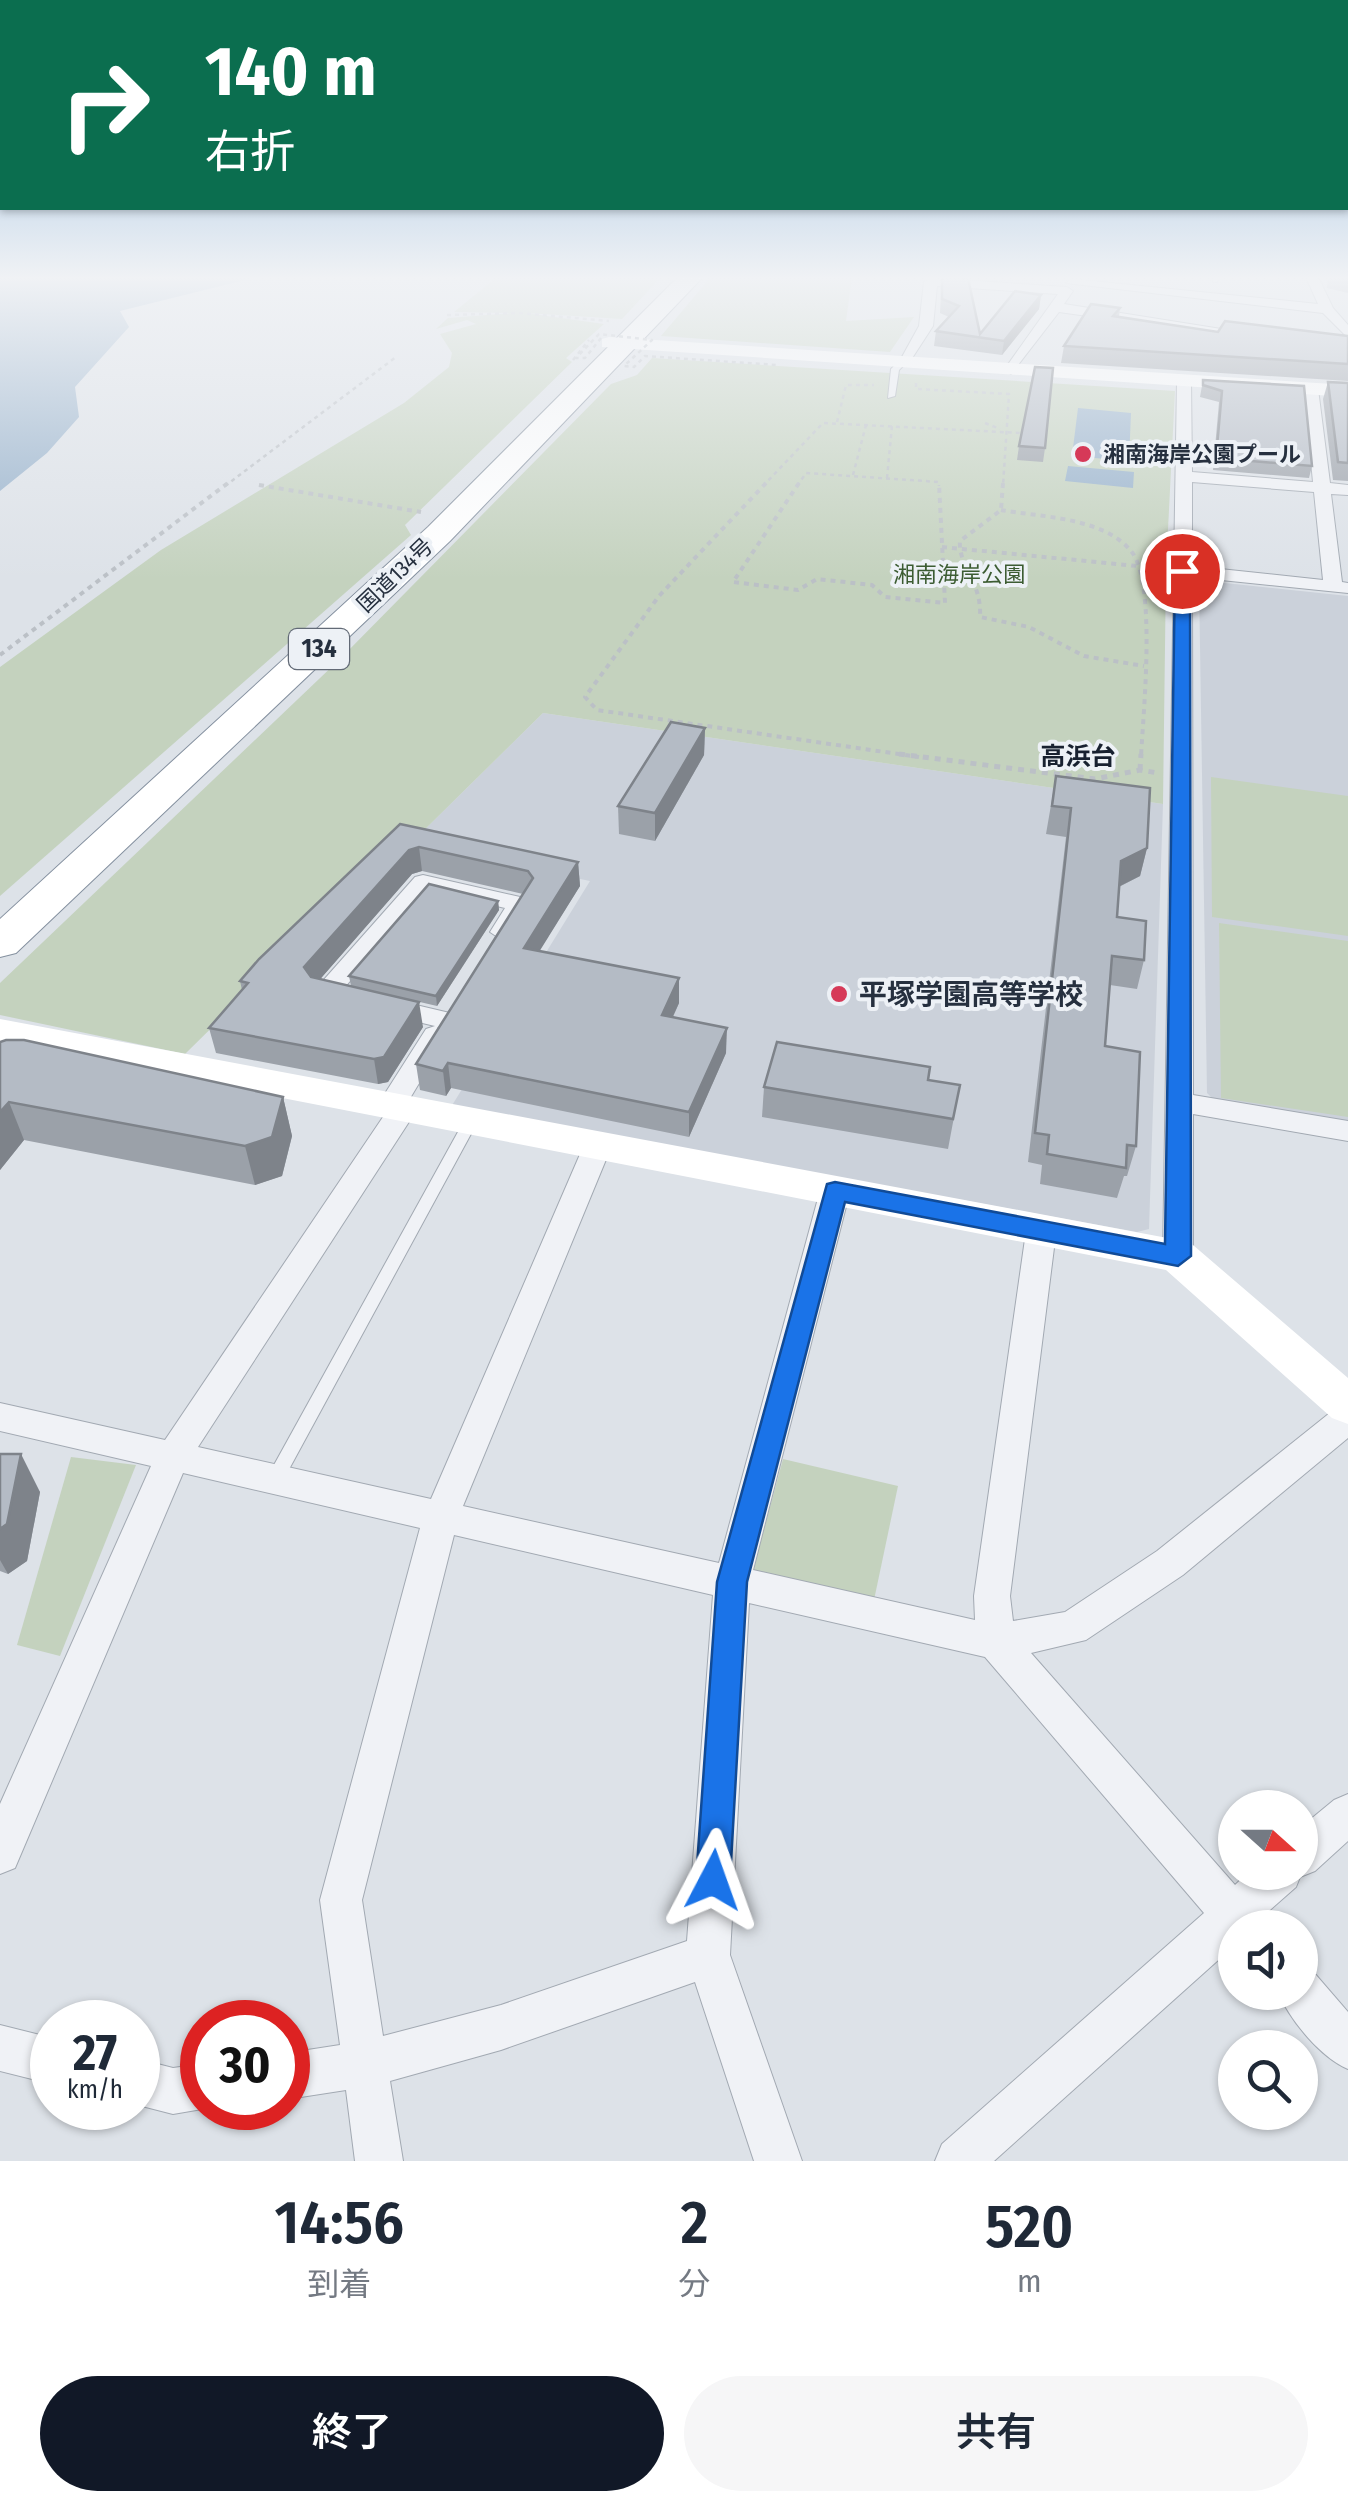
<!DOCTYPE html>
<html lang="ja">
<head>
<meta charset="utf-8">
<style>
  :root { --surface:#fff; --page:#f6f6f7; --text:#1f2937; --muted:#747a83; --accent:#111827 }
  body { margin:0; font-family:"Fira Sans Condensed","Noto Sans JP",sans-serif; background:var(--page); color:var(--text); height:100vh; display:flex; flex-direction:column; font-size:38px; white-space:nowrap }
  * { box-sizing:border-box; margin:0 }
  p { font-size:32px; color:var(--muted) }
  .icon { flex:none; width:55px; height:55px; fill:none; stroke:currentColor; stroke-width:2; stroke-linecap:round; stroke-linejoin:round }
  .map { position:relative; height:2161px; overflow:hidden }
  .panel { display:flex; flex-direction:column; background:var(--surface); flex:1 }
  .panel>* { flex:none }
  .guide { position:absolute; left:0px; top:0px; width:1350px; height:210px; box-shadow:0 2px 8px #0004; background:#0b6e4f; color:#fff; overflow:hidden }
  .needle { width:65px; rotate:111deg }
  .tools { position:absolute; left:1218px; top:1790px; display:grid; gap:20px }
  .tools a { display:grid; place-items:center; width:100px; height:100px; border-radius:50%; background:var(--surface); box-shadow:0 2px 8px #0004; font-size:50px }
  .speed { position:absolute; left:30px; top:2000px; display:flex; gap:20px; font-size:50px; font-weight:700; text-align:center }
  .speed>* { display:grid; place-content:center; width:130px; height:130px; border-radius:50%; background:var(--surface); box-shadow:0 2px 8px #0004; line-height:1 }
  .speed small { font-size:25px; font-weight:400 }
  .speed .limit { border:15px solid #d22; background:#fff; color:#111 }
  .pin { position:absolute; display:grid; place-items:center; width:85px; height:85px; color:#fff; margin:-42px; border:5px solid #fff; border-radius:50%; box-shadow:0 2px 10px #0007 }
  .me { position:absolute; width:110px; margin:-55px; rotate:4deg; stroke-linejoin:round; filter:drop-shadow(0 0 8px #0008) }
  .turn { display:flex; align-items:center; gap:35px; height:210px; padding:0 40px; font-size:45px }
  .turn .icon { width:130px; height:130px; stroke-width:2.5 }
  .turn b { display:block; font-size:70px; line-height:85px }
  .eta { display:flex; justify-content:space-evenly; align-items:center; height:170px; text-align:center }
  .eta b { font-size:60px; font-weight:600; line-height:70px }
  .button { display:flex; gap:20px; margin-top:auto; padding:20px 40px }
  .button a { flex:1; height:115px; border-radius:60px; background:var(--accent); color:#fff; font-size:40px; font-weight:600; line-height:115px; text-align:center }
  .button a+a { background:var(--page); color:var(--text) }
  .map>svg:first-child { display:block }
</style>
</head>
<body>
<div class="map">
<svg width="1348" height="2161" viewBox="0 0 1348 2161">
  <rect width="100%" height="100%" fill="#dde2e8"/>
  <!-- built -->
  <g fill="#cbd1da">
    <polygon points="1206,581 1348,596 1348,1124 1217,1103 1207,1093 1199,583"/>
    <polygon points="543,713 1163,804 1149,1229 1137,1232 451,1107 590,881 410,844"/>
  </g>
  <!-- green -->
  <g fill="#c4d2be">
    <polygon points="497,277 661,277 622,319 526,313 604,324 566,358 572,362 405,525 411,535 0,896 0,667 161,550 404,403 449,367 452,353 440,334 476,324 467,320 436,329 448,318 512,313 454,312"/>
    <polygon points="711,277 852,277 846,321 914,317 890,352 661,336"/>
    <polygon points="652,358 1175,391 1166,569 1163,804 543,713 410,844 395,847 185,1054 0,1015 0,983 341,658 611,384 637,375"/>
    <polygon points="1211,777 1348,796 1348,936 1212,917"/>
    <polygon points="1219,923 1348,941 1348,1117 1221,1098"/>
    <polygon points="71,1457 136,1465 60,1656 17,1645"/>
    <polygon points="783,1459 898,1486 874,1600 753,1570"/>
  </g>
  <!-- water -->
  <g fill="#96b1cb">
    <polygon points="0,277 257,277 120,311 129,327 75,387 79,417 47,453 0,491"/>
    <polygon points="1078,408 1131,413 1129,461 1072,456"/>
    <polygon points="1068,466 1134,472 1133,488 1065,481"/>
  </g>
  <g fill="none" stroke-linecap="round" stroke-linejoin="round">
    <defs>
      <g id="lane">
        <polygon points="1213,277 1219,277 1217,282 1213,282"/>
        <polygon points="899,361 906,363 899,370 895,396 888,398 891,369"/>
        <polygon points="471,1116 478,1121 281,1484 275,1487 269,1484 266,1479 269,1474 464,1121"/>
      </g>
      <g id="street">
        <polygon points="1306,277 1318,277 1333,308 1348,325 1348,338 1323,313 1066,283 1072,279 1318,304"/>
        <polygon points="930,278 1067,287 1073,291 1064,304 1259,335 1252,339 1059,312 1011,374 1004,370 1058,294 937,286 933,326 907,366 897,366 919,326 924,282"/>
        <path d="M1184 377 1191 381 1192 472 1313 482 1304 389 1311 385 1318 389 1330 483 1348 485V495L1331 494 1342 582 1348 583V593L1192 577 1193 1095 1348 1121V1141L1193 1114V1256L1189 1264H1167L1163 1256 1177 381ZM1192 482 1314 492 1323 580 1192 566Z"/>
        <path d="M423 875 529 899 532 904 511 937 502 940 490 932 505 908 429 890 344 988 454 1014 458 1020 454 1026 437 1027 448 1035 409 1100 418 1108 198 1447 431 1499 584 1145 588 1138H608L612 1145 463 1506 719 1563 820 1191 825 1183H845L850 1191 753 1570 975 1620 974 1596 1026 1232 1030 1224H1052L1056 1232 1010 1596 1013 1621 1065 1612 1157 1551 1336 1408 1348 1404V1438L1183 1575 1086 1640 1031 1653 1235 1885 1249 1872H1300V1828L1334 1800 1348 1794V1841L1315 1871 1300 1877 1296 1887 1262 1917 1266 1928H1235V1945L994 2161H935L942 2144 1204 1913 985 1657 749 1603 730 1955 802 2161H754L695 1982 501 2050 390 2081 403 2161H355L346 2090 288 2099V2053L340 2045 320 1900 420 1528 183 1473 15 1868 0 1874V1804L151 1466 0 1431V1403L165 1440 385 1114 377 1106 426 1029 435 1026 317 998 313 992 415 877ZM454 1535 713 1595 687 1941 501 2005 383 2036 362 1900Z"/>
        <path d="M1300 1969 1316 1975 1348 2012V2069C1320 2057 1290 2020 1278 1992H1300Z"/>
        <polygon points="0,2025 52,2038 52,2084 0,2071"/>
        <polygon points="138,2059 173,2068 202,2064 202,2108 208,2108 173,2114 138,2105"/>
      </g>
      <polygon id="highway" points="678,277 703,277 450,541 16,953 0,957 0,919 428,527"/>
    </defs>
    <!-- lane casing -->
    <use href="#lane" stroke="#a2a9b2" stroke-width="2"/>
    <!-- street casing -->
    <use href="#street" stroke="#a2a9b2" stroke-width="2"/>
    <!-- highway casing -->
    <use href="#highway" stroke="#84909f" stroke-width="2"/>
    <!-- path-far2 -->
    <g stroke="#bbc0c6" stroke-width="2.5" stroke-dasharray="4 4" stroke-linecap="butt">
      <polyline points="447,315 519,313 609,321"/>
      <polyline points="573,360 589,340"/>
      <polyline points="916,383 916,389 1009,394 1003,486"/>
      <polyline points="837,422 846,385 874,385"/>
      <polyline points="985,423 1000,429"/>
      <polyline points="853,475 866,425"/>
      <polyline points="887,478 892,426"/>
      <polyline points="259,485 264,486"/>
      <polyline points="225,486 396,357"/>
      <polyline points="763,486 823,423 1021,433"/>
      <polyline points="797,486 806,473 939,482 939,486"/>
    </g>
    <!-- path-far1 -->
    <g stroke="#bbc0c6" stroke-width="4" stroke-dasharray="5 5" stroke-linecap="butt">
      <polyline points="766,483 659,596 585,697 597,710 919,757"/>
      <polyline points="799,483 733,582 798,590 817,579 872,585 885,597 945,603 939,483"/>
      <path d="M1003 483 1001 510 960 541C958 566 982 581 980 617L1029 627 1084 656 1144 666"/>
      <polyline points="259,485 421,512"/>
      <path d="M1001 510C1040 517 1103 517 1131 551 1157 582 1143 714 1141 757"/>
      <polyline points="942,547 1158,568"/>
      <polyline points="0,655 228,483"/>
    </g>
    <!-- path -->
    <g stroke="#bbc0c6" stroke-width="5" stroke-dasharray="6 6" stroke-linecap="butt">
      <polyline points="899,754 1095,779 1140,770 1158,773"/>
      <polyline points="1140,770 1141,754"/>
    </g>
    <!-- lane -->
    <use href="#lane" fill="#f0f2f6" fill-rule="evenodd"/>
    <!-- street -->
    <use href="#street" fill="#f0f2f6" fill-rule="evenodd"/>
    <!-- secondary -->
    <g fill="#fff" fill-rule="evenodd">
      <polygon points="609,337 1348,385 1348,397 602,347 602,339"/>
      <polygon points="0,1019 1178,1240 1193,1245 1348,1378 1348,1424 1332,1418 1166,1270 0,1043"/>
    </g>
    <!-- highway -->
    <use href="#highway" fill="#fff" fill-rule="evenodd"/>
    <!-- path-bridge -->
    <polyline stroke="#bbc0c6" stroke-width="2.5" stroke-dasharray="4 4" stroke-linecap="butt" points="601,338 585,358 576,358 599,334 652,340 624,366 634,367 645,356 777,365"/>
  </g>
  <!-- wall -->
  <g fill="#9ba1a9">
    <polygon points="942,277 980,334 1041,295 1039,309 1002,355 934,346 936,331 949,317 940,313"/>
    <polygon points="1328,277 1348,277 1348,293 1327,288"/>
    <polygon points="1120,308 1119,317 1218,332 1348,336 1348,381 1061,363 1064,346"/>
    <polygon points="1203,380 1304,386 1312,466 1309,478 1213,470 1219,402 1200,397"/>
    <polygon points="1328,382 1348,383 1348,481 1333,480 1323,399"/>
    <polygon points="1019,446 1045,448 1043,462 1017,460"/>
    <polygon points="705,728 704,755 655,841 619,834 618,806"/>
    <polygon points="1056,776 1147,848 1140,876 1119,887 1117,917 1144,960 1137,989 1110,985 1105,1046 1136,1146 1127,1176 1124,1176 1117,1198 1040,1184 1042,1165 1028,1162 1066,837 1046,834"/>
    <polygon points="400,824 578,862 580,886 539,951 679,1003 673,1017 726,1053 689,1137 451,1088 446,1096 420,1090 416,1064 523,894 422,871 412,874 320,979 423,1027 388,1082 378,1084 216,1053 209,1028 242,990 240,981"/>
    <polygon points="498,901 499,910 437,1006 351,986 349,976"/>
    <polygon points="0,1042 283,1097 292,1136 282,1176 255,1185 24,1140 0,1170"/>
    <polygon points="960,1085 948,1149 762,1117 764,1087"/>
    <polygon points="0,1454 40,1492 27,1561 8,1574 0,1571"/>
  </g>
  <!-- shaded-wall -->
  <g fill="#7e838a">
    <polygon points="1041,295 1039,309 1002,355 1004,341"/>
    <polygon points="705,728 704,755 655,841 655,813"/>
    <polygon points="419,847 422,871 412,874 309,992 304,967 409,850"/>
    <polygon points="1147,848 1140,876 1114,889 1121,861"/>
    <polygon points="578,862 580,886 526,973 524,948"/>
    <polygon points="498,901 499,910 437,1006 436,996"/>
    <polygon points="679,978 679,1003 662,1040 662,1015"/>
    <polygon points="419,1002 423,1027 388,1082 378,1084 374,1059"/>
    <polygon points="727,1028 726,1053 689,1137 689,1112"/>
    <polygon points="448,1063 451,1088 446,1096 443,1071"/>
    <polygon points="283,1097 292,1136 282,1176 255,1185 245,1146"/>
    <polygon points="9,1102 24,1140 0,1170 0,1112"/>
    <polygon points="21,1454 40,1492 27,1561 8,1574 0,1560 0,1529"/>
  </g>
  <!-- building -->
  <g fill="#b4bbc5" stroke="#7e838a" stroke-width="2.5">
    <polygon points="942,277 968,278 980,334 1015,291 1041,295 1004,341 936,331 959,306 942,299"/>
    <polygon points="1091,304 1120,308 1113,316 1218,332 1225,321 1348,336 1348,364 1064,346"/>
    <polygon points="1035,367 1053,368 1045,448 1019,446"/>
    <polygon points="1203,380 1304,386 1312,466 1216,458 1222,391 1203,385"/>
    <polygon points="1328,382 1348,383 1348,463 1338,462"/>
    <polygon points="671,722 705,728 655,813 618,806"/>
    <polygon points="1056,776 1150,788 1147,848 1121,861 1117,917 1146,921 1144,960 1112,956 1105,1046 1140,1052 1136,1146 1127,1145 1126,1168 1047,1154 1049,1135 1035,1133 1071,808 1052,806"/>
    <polygon points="400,824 578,862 524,948 679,978 662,1015 727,1028 689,1112 448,1063 443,1071 416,1064 533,878 528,871 419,847 409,850 304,967 311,977 419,1002 384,1057 374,1059 209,1028 248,983 240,981 259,959"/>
    <polygon points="429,884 498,901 436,996 349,976"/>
    <polygon points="6,1040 24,1040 283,1097 272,1137 245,1146 9,1102 0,1112 0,1042"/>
    <polygon points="777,1042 930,1067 928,1080 960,1085 953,1119 764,1087"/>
    <polygon points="0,1454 21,1454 7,1524 0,1529"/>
  </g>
  <!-- sky -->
  <linearGradient id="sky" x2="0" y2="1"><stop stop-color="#87b3dc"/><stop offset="0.48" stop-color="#f0f2f5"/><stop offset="1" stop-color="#f0f2f5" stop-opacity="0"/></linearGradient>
  <rect width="1348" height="579" fill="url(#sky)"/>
  <!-- route -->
  <polygon fill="#1a73e8" stroke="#114b97" stroke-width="2.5" points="1182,566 1190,571 1191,1256 1178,1266 845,1202 747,1582 730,1880 725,1893 713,1898 701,1893 696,1880 717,1582 827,1184 835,1182 1165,1244 1175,571"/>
  <!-- markers -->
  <g fill="#d63958" stroke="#edf1f6" stroke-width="4">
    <circle cx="1083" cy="454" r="10"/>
    <circle cx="839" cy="994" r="10"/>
  </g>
  <g text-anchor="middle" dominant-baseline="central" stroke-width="8" stroke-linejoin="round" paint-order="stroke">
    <!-- far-poi labels -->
    <g font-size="22" font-weight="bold" fill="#26303f" stroke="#edf1f6" text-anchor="start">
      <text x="1103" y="454">湘南海岸公園プール</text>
    </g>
    <!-- far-park labels -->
    <g font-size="22" fill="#3c5c32" stroke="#edf1f6">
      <text x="959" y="574">湘南海岸公園</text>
    </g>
    <!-- far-street labels -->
    <g font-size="22" fill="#26303f" stroke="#edf1f6">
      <text transform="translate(395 575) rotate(-44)">国道134号</text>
    </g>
    <!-- shield labels -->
    <rect fill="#edf1f6" stroke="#626a76" stroke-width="2.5" x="289" y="629" width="60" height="40" rx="8"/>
    <g font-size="25" font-weight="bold" fill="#26303f">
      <text x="319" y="649">134</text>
    </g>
    <!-- far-neighbourhood labels -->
    <g font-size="25" font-weight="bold" fill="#182130" stroke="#edf1f6">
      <text x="1078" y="757">高浜台</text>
    </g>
    <!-- poi labels -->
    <g font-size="28" font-weight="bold" fill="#26303f" stroke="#edf1f6" text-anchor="start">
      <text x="859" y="994">平塚学園高等学校</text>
    </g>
  </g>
</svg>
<div class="tools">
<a><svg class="needle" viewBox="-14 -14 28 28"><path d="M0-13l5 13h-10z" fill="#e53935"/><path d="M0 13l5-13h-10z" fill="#747a83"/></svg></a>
<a><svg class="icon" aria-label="sound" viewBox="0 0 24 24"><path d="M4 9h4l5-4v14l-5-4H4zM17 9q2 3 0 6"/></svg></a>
<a><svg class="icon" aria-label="search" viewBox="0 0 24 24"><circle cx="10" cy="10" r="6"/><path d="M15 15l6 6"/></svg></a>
</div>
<div class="speed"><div>27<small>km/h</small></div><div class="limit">30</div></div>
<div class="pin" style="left:1182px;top:571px;background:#d93025"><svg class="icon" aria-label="arrive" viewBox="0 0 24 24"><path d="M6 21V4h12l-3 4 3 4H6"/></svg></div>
<svg class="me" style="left:713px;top:1880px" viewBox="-20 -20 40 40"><path d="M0-17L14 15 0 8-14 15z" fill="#1a73e8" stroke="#fff" stroke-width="4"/></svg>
<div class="guide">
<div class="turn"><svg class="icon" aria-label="right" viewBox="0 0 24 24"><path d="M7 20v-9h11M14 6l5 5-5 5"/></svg><div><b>140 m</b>右折</div></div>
</div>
</div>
<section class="panel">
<div class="eta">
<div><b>14:56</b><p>到着</p></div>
<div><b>2</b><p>分</p></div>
<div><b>520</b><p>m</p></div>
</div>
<div class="button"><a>終了</a><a>共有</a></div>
</section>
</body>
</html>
